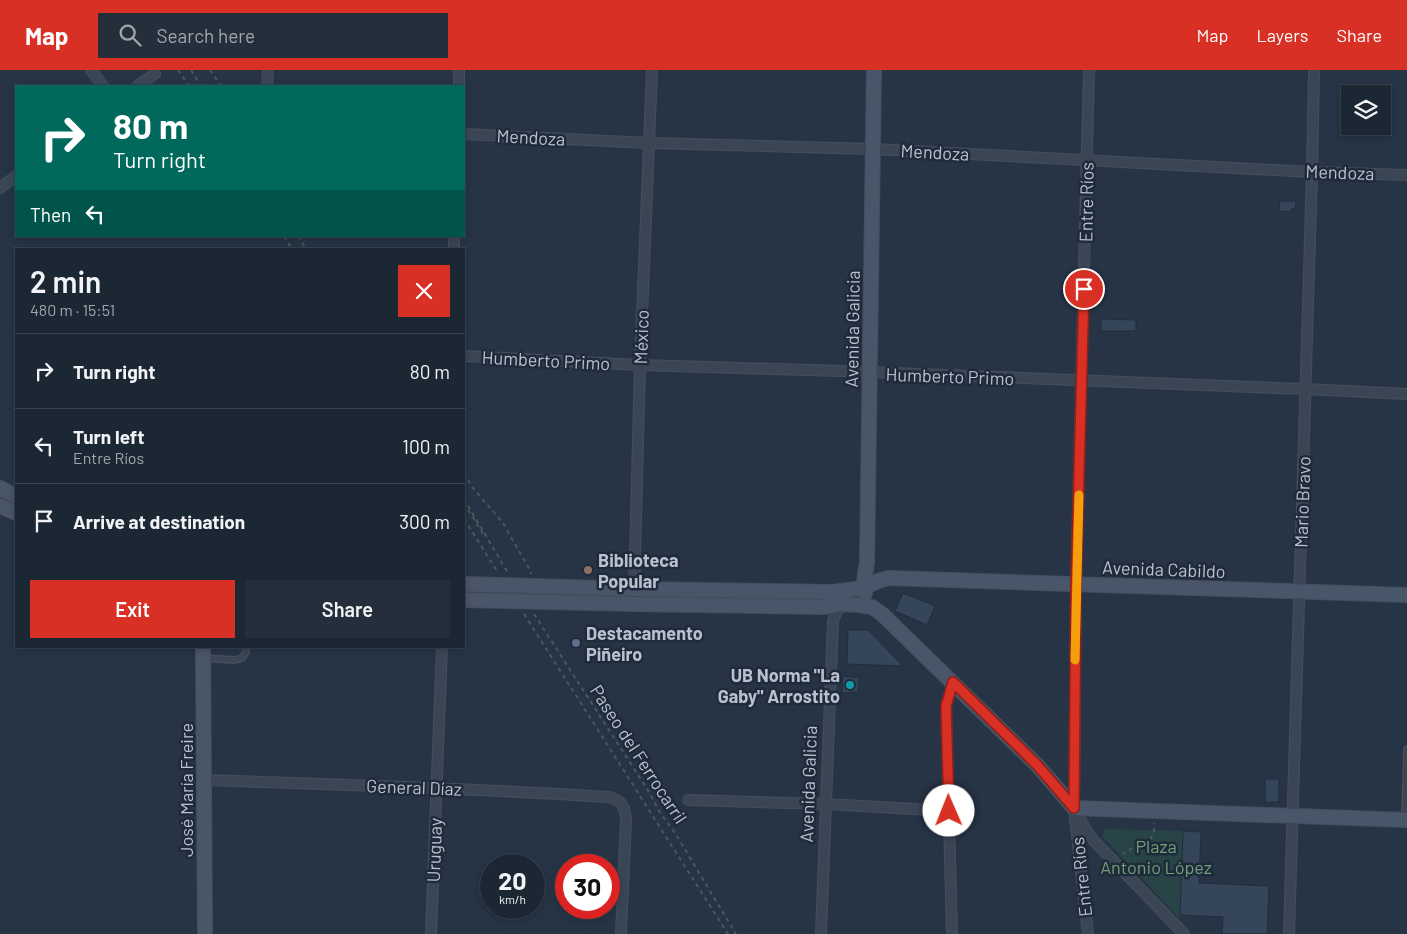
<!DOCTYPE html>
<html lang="en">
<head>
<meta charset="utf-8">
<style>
  :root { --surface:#1c2734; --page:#252f3c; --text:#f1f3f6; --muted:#a0a5ac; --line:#3a444f; --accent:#d93025 }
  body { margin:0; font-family:Barlow,sans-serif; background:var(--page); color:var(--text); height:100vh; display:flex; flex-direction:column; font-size:19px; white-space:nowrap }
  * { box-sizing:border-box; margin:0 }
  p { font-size:16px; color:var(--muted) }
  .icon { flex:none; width:28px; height:28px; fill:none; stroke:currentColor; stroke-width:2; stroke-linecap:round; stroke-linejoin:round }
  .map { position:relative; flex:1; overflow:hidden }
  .details { position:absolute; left:15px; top:178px; width:450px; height:400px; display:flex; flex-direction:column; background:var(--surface); border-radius:0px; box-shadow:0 2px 8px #0003,0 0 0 1px var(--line) }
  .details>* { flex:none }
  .guide { position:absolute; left:15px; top:15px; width:450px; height:152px; border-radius:0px; box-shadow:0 2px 8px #0003,0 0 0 1px var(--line); background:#00695c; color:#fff; overflow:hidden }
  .controls { position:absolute; left:1341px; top:15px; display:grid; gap:10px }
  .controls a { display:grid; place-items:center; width:50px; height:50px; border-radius:0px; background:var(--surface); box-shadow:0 2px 8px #0003,0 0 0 1px var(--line); font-size:25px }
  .speed { position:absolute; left:480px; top:784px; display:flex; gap:10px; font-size:25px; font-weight:700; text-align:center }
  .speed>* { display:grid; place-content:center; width:65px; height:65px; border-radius:50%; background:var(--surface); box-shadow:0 2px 8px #0003,0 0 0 1px var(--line); line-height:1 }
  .speed small { font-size:12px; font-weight:400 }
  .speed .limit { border:8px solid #d22; background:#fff; color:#111 }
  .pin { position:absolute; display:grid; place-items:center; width:42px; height:42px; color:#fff; margin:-21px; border:2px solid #fff; border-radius:50%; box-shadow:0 1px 5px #0007 }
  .me { position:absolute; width:55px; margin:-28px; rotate:359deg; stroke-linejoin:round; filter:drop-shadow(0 0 4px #0008) }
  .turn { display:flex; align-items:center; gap:18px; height:105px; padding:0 15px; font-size:22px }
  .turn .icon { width:65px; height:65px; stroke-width:2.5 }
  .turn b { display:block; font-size:35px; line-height:42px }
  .then { display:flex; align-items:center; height:48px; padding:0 15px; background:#0003; gap:10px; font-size:19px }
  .round { display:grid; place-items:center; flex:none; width:52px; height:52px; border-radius:0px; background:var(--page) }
  .summary { display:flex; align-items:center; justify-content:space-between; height:85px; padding:0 15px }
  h1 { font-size:30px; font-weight:600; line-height:38px }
  .button { display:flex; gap:10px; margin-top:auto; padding:10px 15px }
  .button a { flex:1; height:58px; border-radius:0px; background:var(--accent); color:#fff; font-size:20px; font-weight:600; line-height:58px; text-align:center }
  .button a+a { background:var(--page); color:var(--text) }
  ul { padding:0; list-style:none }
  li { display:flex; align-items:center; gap:15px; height:75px; padding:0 15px; border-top:1px solid var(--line) }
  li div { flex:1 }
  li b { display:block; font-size:19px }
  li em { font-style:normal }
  header { display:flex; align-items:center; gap:30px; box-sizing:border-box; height:70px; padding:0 25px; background:var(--accent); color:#fff }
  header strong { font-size:24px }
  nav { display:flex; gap:28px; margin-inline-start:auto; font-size:18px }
  .search { width:350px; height:45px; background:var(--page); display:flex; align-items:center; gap:12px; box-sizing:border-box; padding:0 18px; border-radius:0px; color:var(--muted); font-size:19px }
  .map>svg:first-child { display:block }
</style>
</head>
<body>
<header>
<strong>Map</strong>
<div class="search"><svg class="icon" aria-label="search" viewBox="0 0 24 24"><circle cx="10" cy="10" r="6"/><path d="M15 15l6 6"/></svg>Search here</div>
<nav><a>Map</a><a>Layers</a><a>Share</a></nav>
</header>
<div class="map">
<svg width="1407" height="864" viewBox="0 0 1407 864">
  <rect width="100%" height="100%" fill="#263445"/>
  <!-- green -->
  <polygon fill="#284446" points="1105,759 1183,761 1180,849 1102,766"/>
  <!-- building -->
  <g fill="#35465a" stroke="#212d3c">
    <polygon points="1280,131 1296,131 1295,139 1291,139 1291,142 1279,141"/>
    <polygon points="1101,249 1136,250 1136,261 1101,261"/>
    <polygon points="903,523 935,536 927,555 895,541"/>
    <polygon points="848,560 868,560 903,596 847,594"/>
    <polygon points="843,606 859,608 858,622 842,623"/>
    <rect x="1265" y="709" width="14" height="23"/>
    <polygon points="1183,761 1201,762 1199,813 1269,816 1267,864 1222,864 1223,847 1180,845"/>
  </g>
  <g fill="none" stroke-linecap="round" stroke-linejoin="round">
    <defs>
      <g id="service">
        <polyline points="204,588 235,590 242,588 246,582 246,576"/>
        <polyline points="1405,749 1407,679"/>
      </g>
      <g id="minor">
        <polyline points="91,0 103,16"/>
        <polyline points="137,16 155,4"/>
        <polyline points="267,16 268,0"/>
        <polyline points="459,16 459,0"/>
        <polyline points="464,64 649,73 873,79 1312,102 1407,105"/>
        <polyline points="0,118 16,106"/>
        <polyline points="454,179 454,166"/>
        <polyline points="464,286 640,295 842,301 1305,319 1407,324"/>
        <polyline points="634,524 640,295 652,0"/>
        <path d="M205 710C340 715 475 718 609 727 622 731 624 735 626 748L621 864"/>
        <polyline points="688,730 826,734 949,741"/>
        <polyline points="1075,741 1090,766 1097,774 1184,864"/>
        <polyline points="431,864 442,576"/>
        <path d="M821 864 833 551C838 535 850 529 862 519"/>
        <polyline points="952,864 946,636 953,612"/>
        <polyline points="1088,864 1074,738 1076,515 1089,0"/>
        <polyline points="1289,864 1312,102 1314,0"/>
      </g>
      <g id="secondary">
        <polyline points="0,418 16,426"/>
        <polyline points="0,436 16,443"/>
        <polyline points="464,514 634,519 833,522 863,518 878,511 889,508 1407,525"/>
        <polyline points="865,523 863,518 867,492 874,0"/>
        <polyline points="464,530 634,534 823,537 842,534 860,535 872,537 882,544 1038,696 1074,738 1407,750"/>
        <polyline points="203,576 205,864"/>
      </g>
    </defs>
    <!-- service casing -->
    <use href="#service" stroke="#444f5e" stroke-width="8"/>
    <!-- minor casing -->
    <use href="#minor" stroke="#444f5e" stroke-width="12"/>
    <!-- secondary casing -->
    <use href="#secondary" stroke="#444f5e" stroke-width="16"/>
    <!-- path -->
    <g stroke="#425c5e" stroke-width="2" stroke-dasharray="4 4" stroke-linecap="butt">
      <polyline points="178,0 189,16"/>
      <polyline points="191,0 201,16"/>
      <polyline points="210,0 221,16"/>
      <polyline points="284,166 292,179"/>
      <polyline points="298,166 306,179"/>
      <polyline points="464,403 472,417 503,453 531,502 531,504"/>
      <polyline points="464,429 508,503"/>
      <polyline points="464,433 485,467"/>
      <polyline points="464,449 497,501"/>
      <polyline points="524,544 728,864"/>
      <polyline points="534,544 649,722 659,741 675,763 736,864"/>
      <polyline points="1122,784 1150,768"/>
      <path d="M1145 807 1151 798C1149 786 1145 774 1154 764V753"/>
    </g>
    <!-- service -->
    <use href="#service" stroke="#3b4655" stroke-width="5"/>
    <!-- minor -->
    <use href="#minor" stroke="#3b4655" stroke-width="10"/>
    <!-- secondary -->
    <use href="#secondary" stroke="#495568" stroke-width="14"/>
  </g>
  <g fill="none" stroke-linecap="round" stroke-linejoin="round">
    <defs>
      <polyline id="route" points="949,741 946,636 953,612 1038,696 1074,738 1076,515 1084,219"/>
    </defs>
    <!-- route casing -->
    <use href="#route" stroke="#8d1f18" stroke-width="12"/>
    <!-- route -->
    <use href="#route" stroke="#d93025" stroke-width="9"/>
    <!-- slow -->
    <polyline stroke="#f59e0b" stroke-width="9" points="1075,590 1079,425"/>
  </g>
  <!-- markers -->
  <circle fill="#8d6e63" stroke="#1f2b3a" stroke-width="2" cx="588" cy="500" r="5"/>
  <circle fill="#5c6f8a" stroke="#1f2b3a" stroke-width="2" cx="576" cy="573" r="5"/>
  <circle fill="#0f9aa8" stroke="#1f2b3a" stroke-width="2" cx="850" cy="615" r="5"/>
  <g text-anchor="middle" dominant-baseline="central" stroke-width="5" stroke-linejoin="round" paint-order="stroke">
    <!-- street labels -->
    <g font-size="18" fill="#b9c1ce" stroke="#1f2b3a">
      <text transform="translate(531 67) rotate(3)">Mendoza</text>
      <text transform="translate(935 82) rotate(3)">Mendoza</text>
      <text transform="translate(1340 102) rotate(2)">Mendoza</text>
      <text transform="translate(1086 132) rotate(-89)">Entre Ríos</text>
      <text transform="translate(852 259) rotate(-89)">Avenida Galicia</text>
      <text transform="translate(641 267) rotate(-88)">México</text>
      <text transform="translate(546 290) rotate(3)">Humberto Primo</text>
      <text transform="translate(950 306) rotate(2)">Humberto Primo</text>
      <text transform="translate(1302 432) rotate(-88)">Mario Bravo</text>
      <text transform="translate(1164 499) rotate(2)">Avenida Cabildo</text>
      <text transform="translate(639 684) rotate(57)">Paseo del Ferrocarril</text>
      <text transform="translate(808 714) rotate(-88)">Avenida Galicia</text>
      <text transform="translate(414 717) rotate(2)">General Díaz</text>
      <text transform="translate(186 720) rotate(-90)">José María Freire</text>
      <text transform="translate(434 780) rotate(-88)">Uruguay</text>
      <text transform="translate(1081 807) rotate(-96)">Entre Ríos</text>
    </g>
    <!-- poi labels -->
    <g font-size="18" font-weight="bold" fill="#b9c1ce" stroke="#1f2b3a" text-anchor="start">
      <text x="598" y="490">Biblioteca<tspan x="598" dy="21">Popular</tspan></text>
      <text x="586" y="563">Destacamento<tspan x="586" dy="21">Piñeiro</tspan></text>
      <text x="840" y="605" text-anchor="end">UB Norma "La<tspan x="840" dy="21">Gaby" Arrostito</tspan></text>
    </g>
    <!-- park labels -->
    <g font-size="18" fill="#6fa079" stroke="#1f2b3a">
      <text x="1156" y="776">Plaza<tspan x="1156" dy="21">Antonio López</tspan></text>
    </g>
  </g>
</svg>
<div class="controls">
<a><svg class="icon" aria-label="layers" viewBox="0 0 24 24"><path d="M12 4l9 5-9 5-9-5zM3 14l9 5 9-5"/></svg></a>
</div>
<div class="speed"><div>20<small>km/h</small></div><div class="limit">30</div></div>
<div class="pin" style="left:1084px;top:219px;background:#d93025"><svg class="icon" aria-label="arrive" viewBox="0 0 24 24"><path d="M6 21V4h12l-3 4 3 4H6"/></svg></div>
<svg class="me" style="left:949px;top:741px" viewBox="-20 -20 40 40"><circle r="19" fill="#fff"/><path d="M0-13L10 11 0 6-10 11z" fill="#d93025"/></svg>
<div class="guide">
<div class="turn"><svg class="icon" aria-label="right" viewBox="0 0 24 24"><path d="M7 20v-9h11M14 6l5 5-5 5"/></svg><div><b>80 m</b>Turn right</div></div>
<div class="then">Then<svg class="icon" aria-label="left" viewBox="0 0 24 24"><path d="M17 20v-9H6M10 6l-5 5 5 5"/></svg></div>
</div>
<section class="details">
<div class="summary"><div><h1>2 min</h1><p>480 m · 15:51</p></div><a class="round" style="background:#d93025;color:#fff"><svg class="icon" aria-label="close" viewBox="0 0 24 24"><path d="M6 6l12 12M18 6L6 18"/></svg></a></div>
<ul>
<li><svg class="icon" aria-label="right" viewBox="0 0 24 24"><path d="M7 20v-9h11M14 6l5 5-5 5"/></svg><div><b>Turn right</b></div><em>80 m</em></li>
<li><svg class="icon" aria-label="left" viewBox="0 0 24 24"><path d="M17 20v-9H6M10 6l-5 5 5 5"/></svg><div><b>Turn left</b><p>Entre Ríos</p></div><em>100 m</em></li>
<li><svg class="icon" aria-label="arrive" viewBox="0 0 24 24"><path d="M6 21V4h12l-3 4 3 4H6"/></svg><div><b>Arrive at destination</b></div><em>300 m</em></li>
</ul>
<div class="button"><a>Exit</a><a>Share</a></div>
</section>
</div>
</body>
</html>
